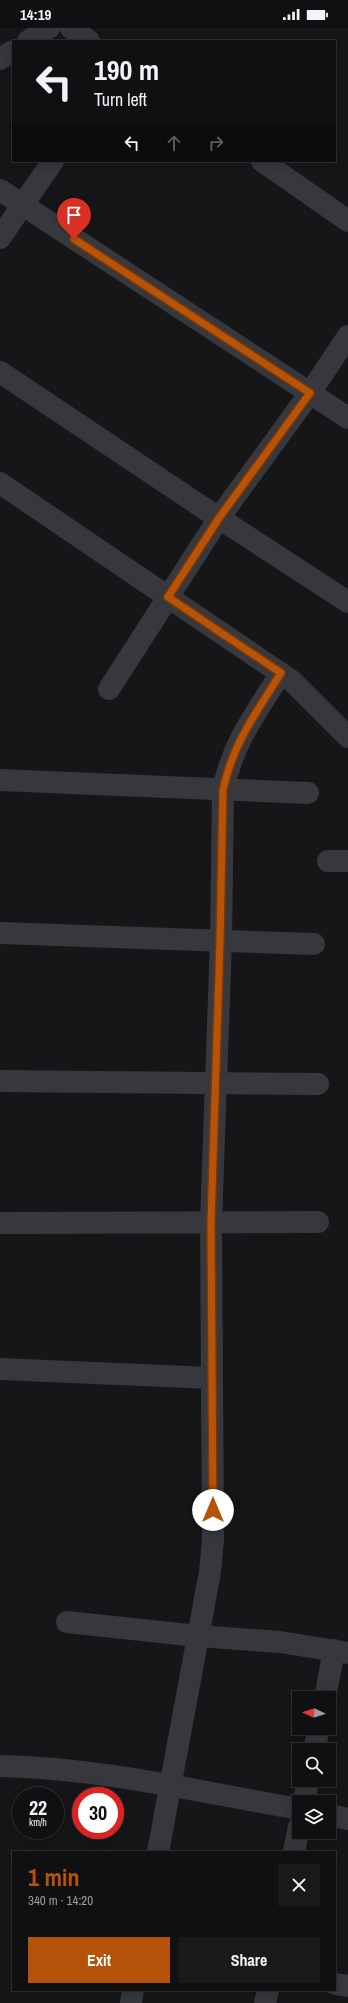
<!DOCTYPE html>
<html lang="en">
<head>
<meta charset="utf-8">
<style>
  :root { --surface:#101012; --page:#19191b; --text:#f1f3f6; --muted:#9c9d9f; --line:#303032; --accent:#b45309 }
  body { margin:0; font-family:"Archivo Narrow",sans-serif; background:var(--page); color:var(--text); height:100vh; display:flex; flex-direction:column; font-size:15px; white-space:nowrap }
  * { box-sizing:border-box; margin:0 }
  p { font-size:13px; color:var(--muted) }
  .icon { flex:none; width:22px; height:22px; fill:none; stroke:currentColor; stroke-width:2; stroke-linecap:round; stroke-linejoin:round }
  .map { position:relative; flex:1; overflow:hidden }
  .details { position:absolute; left:12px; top:1823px; width:324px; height:140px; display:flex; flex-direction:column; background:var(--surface); border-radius:0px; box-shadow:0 2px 10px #0003,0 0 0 1px var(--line) }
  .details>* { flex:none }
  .banner { position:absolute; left:12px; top:12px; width:324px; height:122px; border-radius:0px; box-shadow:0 2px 10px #0003,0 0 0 1px var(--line); background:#101012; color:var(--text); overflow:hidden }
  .needle { width:26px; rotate:274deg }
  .buttons { position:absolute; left:292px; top:1663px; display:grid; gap:8px }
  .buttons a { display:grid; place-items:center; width:44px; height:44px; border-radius:0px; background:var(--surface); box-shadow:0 2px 10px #0003,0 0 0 1px var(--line); font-size:20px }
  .speed { position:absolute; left:12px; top:1759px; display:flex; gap:8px; font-size:20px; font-weight:700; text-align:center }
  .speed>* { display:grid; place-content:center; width:52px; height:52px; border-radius:50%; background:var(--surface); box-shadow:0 2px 10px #0003,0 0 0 1px var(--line); line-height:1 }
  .speed small { font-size:10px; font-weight:400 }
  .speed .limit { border:6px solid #d22; background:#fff; color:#111 }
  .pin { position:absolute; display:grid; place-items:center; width:34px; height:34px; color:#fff; margin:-41px -17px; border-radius:50% 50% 50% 0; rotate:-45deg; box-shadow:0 0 4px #0007 }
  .pin .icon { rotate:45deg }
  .me { position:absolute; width:44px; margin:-22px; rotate:0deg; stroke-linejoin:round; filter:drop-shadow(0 0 3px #0008) }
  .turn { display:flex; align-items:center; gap:14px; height:84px; padding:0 16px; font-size:18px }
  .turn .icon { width:52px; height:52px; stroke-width:2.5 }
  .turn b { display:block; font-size:28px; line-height:34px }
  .lanes { display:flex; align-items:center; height:38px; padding:0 16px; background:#0003; justify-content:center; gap:20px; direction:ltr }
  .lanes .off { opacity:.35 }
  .round { display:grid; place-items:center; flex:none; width:42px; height:42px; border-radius:0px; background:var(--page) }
  .summary { display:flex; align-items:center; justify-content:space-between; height:68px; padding:0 16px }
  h1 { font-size:24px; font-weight:800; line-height:30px; color:var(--accent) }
  .primary-button { display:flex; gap:8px; margin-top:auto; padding:8px 16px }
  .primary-button a { flex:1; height:46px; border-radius:0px; background:var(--accent); color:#fff; font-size:16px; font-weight:800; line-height:46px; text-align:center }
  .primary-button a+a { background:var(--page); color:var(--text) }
  .status { display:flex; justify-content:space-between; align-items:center; height:28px; padding:0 20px; background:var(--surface); direction:ltr }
  .status svg { height:11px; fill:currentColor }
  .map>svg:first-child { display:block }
</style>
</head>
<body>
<div class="status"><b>14:19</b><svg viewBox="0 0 49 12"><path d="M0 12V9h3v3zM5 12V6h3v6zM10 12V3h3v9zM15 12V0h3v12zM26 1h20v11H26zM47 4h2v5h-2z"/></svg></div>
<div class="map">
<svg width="348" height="1975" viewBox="0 0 348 1975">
  <rect width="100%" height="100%" fill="#161618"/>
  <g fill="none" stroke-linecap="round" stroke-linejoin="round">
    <!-- street -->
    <g stroke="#37383d" stroke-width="22">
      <polyline points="71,0 89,13"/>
      <polyline points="28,13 49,0"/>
      <polyline points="0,31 13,23"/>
      <polyline points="262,133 348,193"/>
      <polyline points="0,162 348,390"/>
      <polyline points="0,210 53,133"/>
      <polyline points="0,344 205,481 348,574"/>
      <polyline points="0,455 292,653 348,709"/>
      <polyline points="109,661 219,490 310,365 348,308"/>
      <polyline points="0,752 308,765"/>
      <polyline points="328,833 348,833"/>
      <polyline points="0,905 314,916"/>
      <polyline points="0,1053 318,1056"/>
      <polyline points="0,1195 318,1194"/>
      <polyline points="0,1341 212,1350"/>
      <polyline points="67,1594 198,1608 280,1614 348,1625"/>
      <polyline points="325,1670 334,1622"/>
      <polyline points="314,1722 319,1700"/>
      <path d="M0 1738C101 1740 200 1764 299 1781"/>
      <polyline points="304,1774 308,1752"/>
      <polyline points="329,1787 348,1791"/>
      <path d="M158 1824 210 1544 213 1512 211 1195 221 913 223 762C233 714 256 685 281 645"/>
      <polyline points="294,1824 299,1799"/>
      <polyline points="335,1956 348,1958"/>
      <polyline points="131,1975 133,1962"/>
      <polyline points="265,1975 268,1962"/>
    </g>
  </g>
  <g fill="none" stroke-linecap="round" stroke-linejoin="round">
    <defs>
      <path id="route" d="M74 211 310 365 219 490 168 569 281 645C256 685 233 715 223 762L220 913 211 1195 213 1482"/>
    </defs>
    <!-- route casing -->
    <use href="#route" stroke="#753606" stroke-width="10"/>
    <!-- route -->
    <use href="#route" stroke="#b45309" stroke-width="7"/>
  </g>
</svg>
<div class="buttons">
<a><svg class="needle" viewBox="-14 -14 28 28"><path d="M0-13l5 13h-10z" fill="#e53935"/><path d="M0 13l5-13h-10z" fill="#9c9d9f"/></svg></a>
<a><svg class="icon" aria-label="search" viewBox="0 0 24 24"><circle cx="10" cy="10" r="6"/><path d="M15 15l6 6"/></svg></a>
<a><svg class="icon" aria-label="layers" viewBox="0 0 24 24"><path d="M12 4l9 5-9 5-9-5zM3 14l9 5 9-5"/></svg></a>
</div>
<div class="speed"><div>22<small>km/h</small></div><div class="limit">30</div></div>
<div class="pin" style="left:74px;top:211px;background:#d93025"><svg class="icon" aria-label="arrive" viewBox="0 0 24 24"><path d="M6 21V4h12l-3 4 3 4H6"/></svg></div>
<svg class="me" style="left:213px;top:1482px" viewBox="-20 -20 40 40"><circle r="19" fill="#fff"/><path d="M0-13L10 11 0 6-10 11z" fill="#b45309"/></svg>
<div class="banner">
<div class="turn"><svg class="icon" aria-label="left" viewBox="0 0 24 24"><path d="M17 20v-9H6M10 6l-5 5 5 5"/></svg><div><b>190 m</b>Turn left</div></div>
<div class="lanes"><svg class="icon" aria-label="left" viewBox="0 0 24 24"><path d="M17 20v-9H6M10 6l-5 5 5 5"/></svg><svg class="icon off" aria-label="ahead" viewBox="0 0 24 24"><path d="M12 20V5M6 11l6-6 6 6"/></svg><svg class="icon off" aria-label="right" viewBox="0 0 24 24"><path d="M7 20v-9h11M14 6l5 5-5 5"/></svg></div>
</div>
<section class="details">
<div class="summary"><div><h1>1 min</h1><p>340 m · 14:20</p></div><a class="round"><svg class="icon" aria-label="close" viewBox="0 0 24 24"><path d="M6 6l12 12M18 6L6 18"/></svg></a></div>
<div class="primary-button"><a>Exit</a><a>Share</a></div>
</section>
</div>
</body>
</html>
